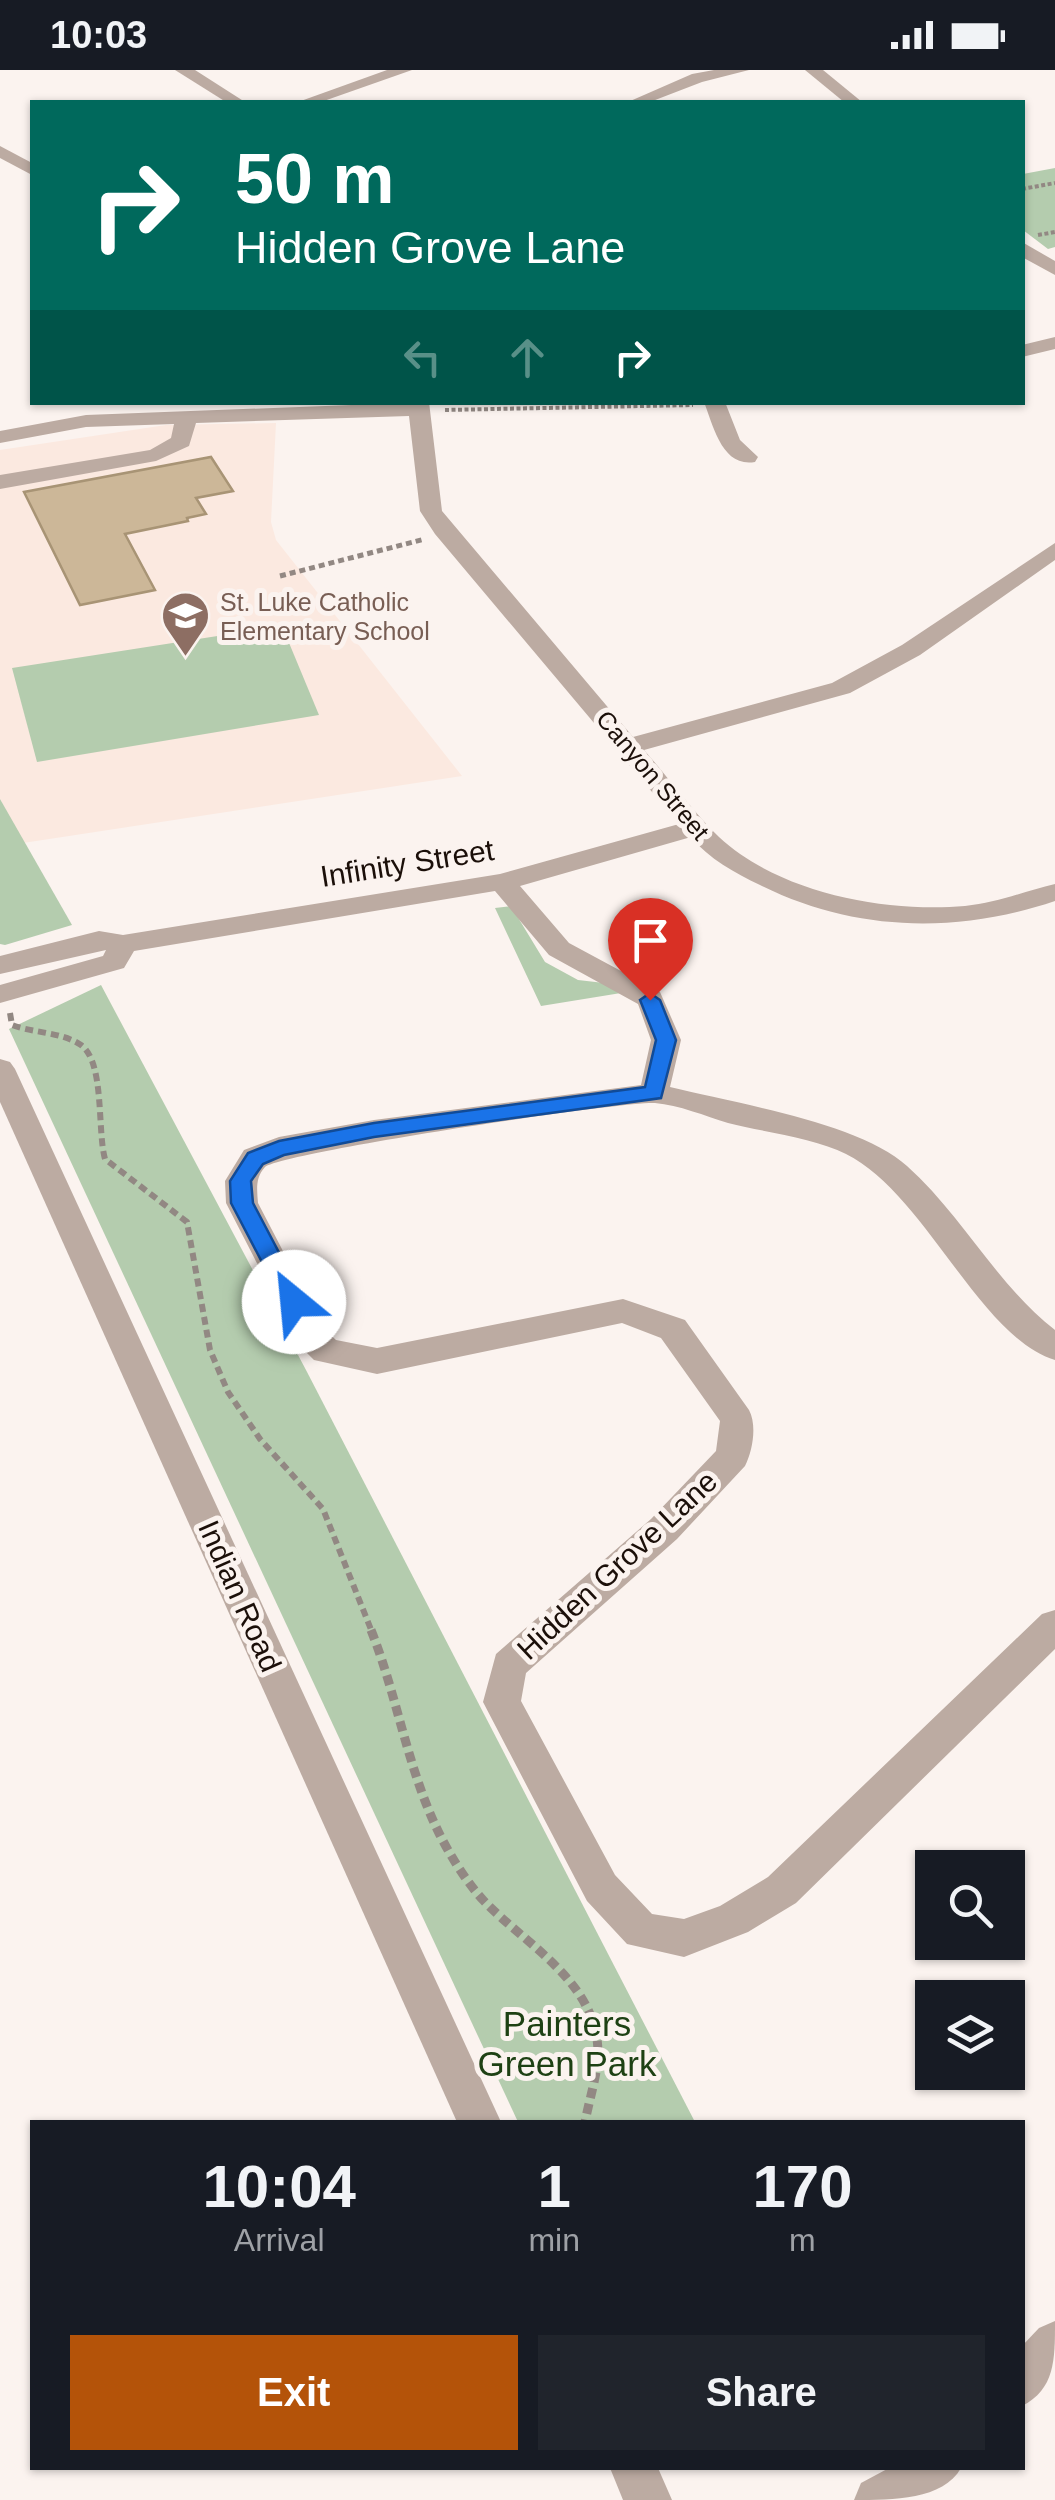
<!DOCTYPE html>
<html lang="en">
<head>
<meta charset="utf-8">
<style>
  :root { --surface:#171b24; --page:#20242c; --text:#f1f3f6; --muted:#9ea1a6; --accent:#b45309 }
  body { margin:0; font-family:Arial,sans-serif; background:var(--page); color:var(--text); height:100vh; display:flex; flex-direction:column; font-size:38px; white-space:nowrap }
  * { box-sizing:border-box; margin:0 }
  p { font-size:32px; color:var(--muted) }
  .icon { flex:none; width:55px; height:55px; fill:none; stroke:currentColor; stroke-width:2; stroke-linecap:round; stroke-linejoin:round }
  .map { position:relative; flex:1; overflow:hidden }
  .details { position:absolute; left:30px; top:2050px; width:995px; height:350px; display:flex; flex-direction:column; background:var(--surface); border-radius:0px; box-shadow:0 2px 8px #0004 }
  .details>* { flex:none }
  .top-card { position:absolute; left:30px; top:30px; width:995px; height:305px; border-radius:0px; box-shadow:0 2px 8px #0004; background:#00695c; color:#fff; overflow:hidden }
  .tools { position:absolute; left:915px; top:1780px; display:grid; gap:20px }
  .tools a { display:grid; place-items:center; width:110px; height:110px; border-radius:0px; background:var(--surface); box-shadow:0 2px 8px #0004; font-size:50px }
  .pin { position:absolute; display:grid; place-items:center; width:85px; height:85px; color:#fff; margin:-102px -42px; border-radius:50% 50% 50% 0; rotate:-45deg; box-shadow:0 0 10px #0007 }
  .pin .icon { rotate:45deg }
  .me { position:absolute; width:110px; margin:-55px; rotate:332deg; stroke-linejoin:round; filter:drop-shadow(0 0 8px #0008) }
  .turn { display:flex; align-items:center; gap:35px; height:210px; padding:0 40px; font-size:45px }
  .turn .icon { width:130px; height:130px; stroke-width:2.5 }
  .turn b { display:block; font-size:70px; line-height:85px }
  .lanes { display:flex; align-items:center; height:95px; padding:0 40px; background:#0003; justify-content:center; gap:50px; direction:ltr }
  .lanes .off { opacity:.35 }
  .eta { display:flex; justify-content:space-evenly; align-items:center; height:170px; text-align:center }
  .eta b { font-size:60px; font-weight:700; line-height:70px }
  .button { display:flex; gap:20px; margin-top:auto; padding:20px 40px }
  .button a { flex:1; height:115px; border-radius:0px; background:var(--accent); color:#fff; font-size:40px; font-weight:700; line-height:115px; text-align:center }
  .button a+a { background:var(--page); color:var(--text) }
  .status { display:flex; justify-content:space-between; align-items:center; height:70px; padding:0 50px; background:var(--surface); direction:ltr }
  .status svg { height:28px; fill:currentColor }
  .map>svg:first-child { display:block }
</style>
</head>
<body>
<div class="status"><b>10:03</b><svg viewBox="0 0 49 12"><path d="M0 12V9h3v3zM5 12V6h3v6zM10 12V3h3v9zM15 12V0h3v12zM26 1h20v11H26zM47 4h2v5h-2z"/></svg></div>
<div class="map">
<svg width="1055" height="2430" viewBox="0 0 1055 2430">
  <rect width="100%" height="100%" fill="#fbf3ef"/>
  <!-- built -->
  <polygon fill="#fbe9e0" points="276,353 271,452 276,470 462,706 23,773 0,729 0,380 166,355"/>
  <!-- green -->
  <g fill="#b4ccae">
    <polygon points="1055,98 1055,177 1048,179 1023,160 1023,104"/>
    <polygon points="282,556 319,645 37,692 12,598"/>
    <polygon points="0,729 72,855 5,875 0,874"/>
    <polygon points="511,836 545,892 578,910 604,913 621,923 541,936 495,838"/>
    <polygon points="101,915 306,1300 695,2052 518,2052 9,959"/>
  </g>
  <!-- building -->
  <polygon fill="#ccb798" stroke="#a89475" stroke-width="2.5" points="211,387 233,421 196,428 206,444 187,448 188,451 125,464 155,520 80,535 24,422"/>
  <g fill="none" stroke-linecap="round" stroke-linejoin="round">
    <!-- path-far3 -->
    <g stroke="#928883" stroke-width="4" stroke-dasharray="4 2.5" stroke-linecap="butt">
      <polyline points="1022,119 1055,113"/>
      <polyline points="1038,165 1055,162"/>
      <polyline points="445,340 693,335"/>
    </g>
    <!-- path-far2 -->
    <polyline stroke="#928883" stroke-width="5" stroke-dasharray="6 4" stroke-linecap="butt" points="280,506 425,469"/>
    <!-- path-far1 -->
    <path stroke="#928883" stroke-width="6" stroke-dasharray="8 5" stroke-linecap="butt" d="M10 943 12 955C33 963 62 962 81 975 105 992 97 1061 105 1089L187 1152 210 1280 228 1322 260 1369 323 1439 372 1562"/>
    <!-- path -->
    <path stroke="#928883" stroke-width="9" stroke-dasharray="10 6" stroke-linecap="butt" d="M371 1560C397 1625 407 1697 438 1761 449 1784 467 1813 484 1831 527 1876 599 1913 598 1985 597 2006 589 2031 585 2052"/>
    <!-- minor -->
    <g fill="#bcaba2" fill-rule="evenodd">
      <polygon points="175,0 195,0 245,32 226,32"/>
      <polygon points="387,0 412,0 321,32 298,32"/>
      <polygon points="714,0 749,0 702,12 650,32 628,32 692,4"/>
      <polygon points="805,0 823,0 862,32 844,32"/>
      <polygon points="0,76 32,93 32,105 0,88"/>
      <polygon points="1022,172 1055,191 1055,205 1022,187"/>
      <polygon points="1055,267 1055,279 1022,287 1022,275"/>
      <path d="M429 332 442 441 633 667 832 613 902 575 1055 473V490L920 585 850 623 644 680C669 708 692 741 719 767 779 823 886 843 965 836 997 833 1025 821 1055 814V831C957 864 854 862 760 815 735 803 709 789 691 767L520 816 569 873 660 922 681 970 670 1017C734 1033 861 1053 907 1096 962 1145 996 1214 1055 1260V1290C979 1267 925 1123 846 1084 815 1068 763 1062 728 1053 705 1046 679 1035 655 1033 620 1031 279 1083 265 1097 255 1108 257 1120 258 1133L323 1258 336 1270 377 1278 623 1229 685 1250 749 1340C757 1355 753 1380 745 1396L677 1469 526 1603 521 1631 615 1805 652 1844 684 1849 720 1836 768 1807 1042 1544 1055 1540V1579L796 1833 748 1862 684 1887 627 1874 587 1831 483 1632 496 1584 651 1449 716 1381 720 1351 661 1268 622 1253 377 1304 314 1290 299 1275 226 1133 225 1111 244 1080 279 1067 374 1050 641 1015 651 970 638 934 549 885 495 821 134 881 124 898 0 933V915L103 886 106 880 0 904V886L99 861 123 865 500 804 679 754 435 464 420 441 409 346 196 353 189 376 156 391 0 419V405L150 380 171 368 174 354 86 357 0 373V361L86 345Z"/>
      <path d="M704 332H725L740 370 758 387 755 392C722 398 713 355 704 332Z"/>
      <polygon points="0,989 10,992 15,999 501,2052 457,2052 0,1032"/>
      <path d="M1055 2251C1055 2290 1055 2319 1022 2336V2276L1039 2258Z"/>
      <polygon points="610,2398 658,2398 672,2430 623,2430"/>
      <path d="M889 2398H961C943 2430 893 2430 854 2430L861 2413Z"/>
    </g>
  </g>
  <!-- route -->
  <polygon fill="#1a73e8" stroke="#114b97" stroke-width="2.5" points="650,923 660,930 676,970 661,1028 374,1067 284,1085 263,1094 251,1111 253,1133 305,1232 302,1238 286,1238 231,1133 230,1111 248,1083 279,1071 374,1053 645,1017 656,970 640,930"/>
  <!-- icons -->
  <defs>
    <symbol id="school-pin" viewBox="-11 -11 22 30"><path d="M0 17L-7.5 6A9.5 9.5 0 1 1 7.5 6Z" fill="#8d6e63" stroke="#fbf3ef"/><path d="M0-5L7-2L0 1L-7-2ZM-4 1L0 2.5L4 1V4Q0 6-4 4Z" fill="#fff"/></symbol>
  </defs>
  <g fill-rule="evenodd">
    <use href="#school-pin" x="158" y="518" width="55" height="75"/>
  </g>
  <g text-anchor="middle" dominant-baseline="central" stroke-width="10" stroke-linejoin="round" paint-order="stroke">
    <!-- far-education labels -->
    <g font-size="25" fill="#785e54" stroke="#fbf3ef" text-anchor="start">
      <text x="220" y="532">St. Luke Catholic<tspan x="220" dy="29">Elementary School</tspan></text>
    </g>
    <!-- far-street labels -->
    <g font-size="25" fill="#1b0f09" stroke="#fbf3ef">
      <text transform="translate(653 705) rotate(50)">Canyon Street</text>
    </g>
    <!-- street labels -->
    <g font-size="30" fill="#1b0f09" stroke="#fbf3ef">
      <text transform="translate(407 793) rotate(-9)">Infinity Street</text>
      <text transform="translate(617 1495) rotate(-43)">Hidden Grove Lane</text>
      <text transform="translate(240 1526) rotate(66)">Indian Road</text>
    </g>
    <!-- near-park labels -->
    <g font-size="35" fill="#1e4114" stroke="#fbf3ef">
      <text x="567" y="1953">Painters<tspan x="567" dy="40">Green Park</tspan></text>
    </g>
  </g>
</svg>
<div class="tools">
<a><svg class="icon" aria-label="search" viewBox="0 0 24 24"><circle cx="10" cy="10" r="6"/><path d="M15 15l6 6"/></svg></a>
<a><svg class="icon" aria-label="layers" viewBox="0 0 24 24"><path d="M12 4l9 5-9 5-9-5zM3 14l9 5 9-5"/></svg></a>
</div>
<div class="pin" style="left:650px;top:930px;background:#d93025"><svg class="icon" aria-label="arrive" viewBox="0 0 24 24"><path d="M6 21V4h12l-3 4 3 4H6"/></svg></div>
<svg class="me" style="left:294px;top:1232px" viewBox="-20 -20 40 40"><circle r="19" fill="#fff"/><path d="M0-13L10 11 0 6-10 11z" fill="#1a73e8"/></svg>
<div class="top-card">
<div class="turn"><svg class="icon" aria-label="right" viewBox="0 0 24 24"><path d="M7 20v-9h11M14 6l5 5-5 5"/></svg><div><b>50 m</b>Hidden Grove Lane</div></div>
<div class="lanes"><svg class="icon off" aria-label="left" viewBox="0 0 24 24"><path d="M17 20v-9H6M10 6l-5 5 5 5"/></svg><svg class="icon off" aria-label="ahead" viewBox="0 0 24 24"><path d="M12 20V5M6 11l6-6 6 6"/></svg><svg class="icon" aria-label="right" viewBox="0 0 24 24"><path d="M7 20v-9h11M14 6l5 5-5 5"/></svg></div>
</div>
<section class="details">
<div class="eta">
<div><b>10:04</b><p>Arrival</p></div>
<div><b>1</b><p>min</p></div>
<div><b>170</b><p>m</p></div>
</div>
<div class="button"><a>Exit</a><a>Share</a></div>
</section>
</div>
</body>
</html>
